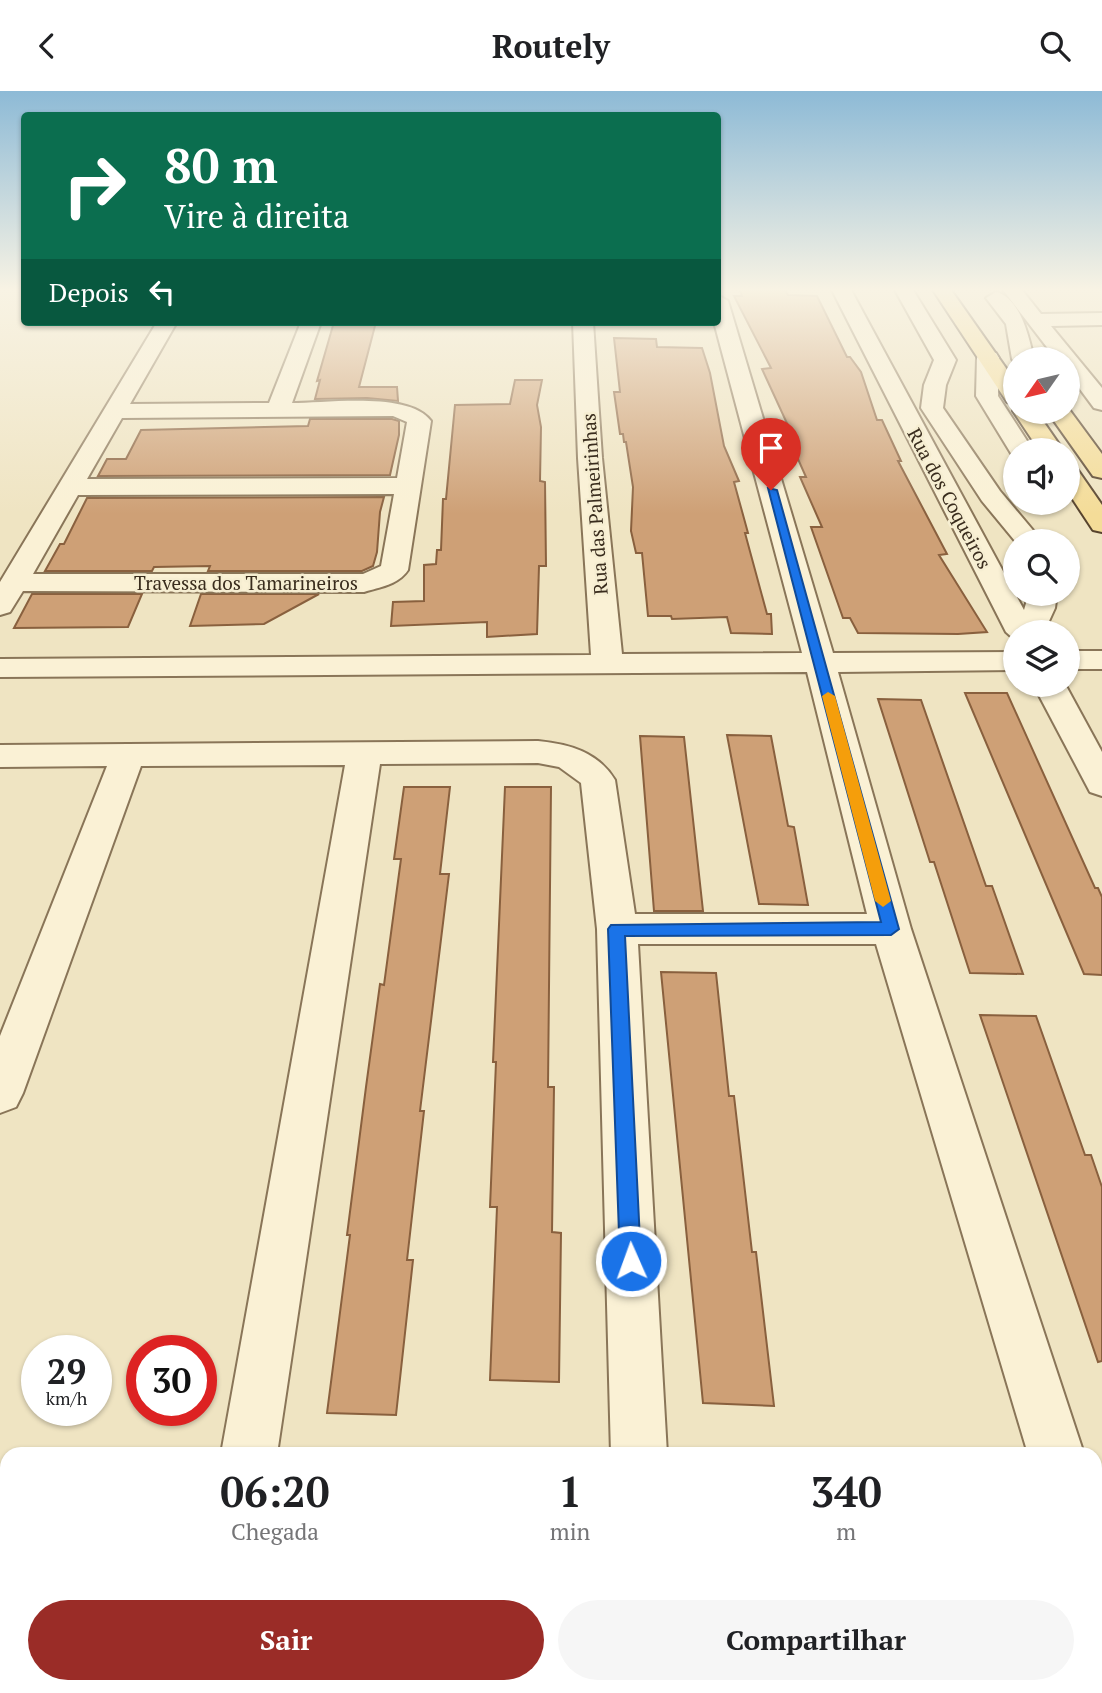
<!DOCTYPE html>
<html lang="pt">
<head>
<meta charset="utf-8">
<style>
  :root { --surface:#fff; --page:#f6f6f6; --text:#202124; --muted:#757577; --accent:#9a2c27 }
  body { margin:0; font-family:"PT Serif",serif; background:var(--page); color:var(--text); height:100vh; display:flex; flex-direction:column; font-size:26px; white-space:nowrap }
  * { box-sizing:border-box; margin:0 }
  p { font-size:23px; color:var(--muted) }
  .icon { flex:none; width:38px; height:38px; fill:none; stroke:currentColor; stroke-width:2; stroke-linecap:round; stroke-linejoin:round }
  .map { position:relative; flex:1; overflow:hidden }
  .details { position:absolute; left:0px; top:1356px; width:1102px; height:247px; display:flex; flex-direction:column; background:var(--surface); border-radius:21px 21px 0 0; box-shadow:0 2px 5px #0004 }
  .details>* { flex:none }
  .hud { position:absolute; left:21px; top:21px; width:700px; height:214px; border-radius:7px; box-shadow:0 2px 5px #0004; background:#0b6e4f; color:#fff; overflow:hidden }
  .needle { width:46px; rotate:236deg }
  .buttons { position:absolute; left:1003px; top:256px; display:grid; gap:14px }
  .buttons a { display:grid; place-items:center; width:77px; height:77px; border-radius:50%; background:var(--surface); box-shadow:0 2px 5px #0004; font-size:35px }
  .speed { position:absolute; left:21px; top:1244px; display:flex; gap:14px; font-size:35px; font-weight:700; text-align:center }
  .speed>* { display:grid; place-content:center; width:91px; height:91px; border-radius:50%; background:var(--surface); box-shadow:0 2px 5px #0004; line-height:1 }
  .speed small { font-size:18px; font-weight:400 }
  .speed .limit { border:10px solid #d22; background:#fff; color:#111 }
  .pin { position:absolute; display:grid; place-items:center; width:60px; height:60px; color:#fff; margin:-72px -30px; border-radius:50% 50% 50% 0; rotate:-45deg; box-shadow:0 0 7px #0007 }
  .pin .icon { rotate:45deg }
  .me { position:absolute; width:77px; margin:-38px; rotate:358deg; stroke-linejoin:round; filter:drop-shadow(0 0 5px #0008) }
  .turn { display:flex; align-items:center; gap:24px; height:147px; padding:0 28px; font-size:32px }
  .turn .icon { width:91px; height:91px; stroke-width:2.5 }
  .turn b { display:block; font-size:49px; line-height:60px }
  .then { display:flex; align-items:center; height:66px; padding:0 28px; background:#0003; gap:14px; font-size:26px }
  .eta { display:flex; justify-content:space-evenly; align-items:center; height:119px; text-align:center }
  .eta b { font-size:42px; font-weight:800; line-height:49px }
  .cta { display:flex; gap:14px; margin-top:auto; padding:14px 28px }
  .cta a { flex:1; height:80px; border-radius:42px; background:var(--accent); color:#fff; font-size:28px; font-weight:800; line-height:80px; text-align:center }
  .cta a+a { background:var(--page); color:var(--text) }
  header { display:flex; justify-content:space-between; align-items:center; height:91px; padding:0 28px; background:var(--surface); font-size:32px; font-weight:800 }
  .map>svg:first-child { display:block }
</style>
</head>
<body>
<header><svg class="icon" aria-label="back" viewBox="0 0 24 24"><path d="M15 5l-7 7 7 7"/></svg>Routely<svg class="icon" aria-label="search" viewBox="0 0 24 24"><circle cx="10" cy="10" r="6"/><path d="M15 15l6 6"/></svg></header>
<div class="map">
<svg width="1102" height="1602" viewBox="0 0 1102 1602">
  <rect width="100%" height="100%" fill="#efe4c2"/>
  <!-- building -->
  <g fill="#cea076" stroke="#89603e" stroke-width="2">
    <polygon points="740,199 785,199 788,204 817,205 847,266 850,266 861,281 877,329 882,329 901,370 898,370 947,463 939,464 987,541 958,543 858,542 850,527 843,527 811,436 822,436 800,386 806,386 786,341 791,341 762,278 771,277 734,205 742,205"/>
    <polygon points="334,231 376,231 359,296 397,296 398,310 367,307 315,308 320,289 317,290"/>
    <polygon points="614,247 656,248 657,256 702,257 710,282 724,355 739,390 734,391 748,442 745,442 767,523 771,523 772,543 731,542 727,526 672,528 671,525 648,525 642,462 636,462 631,440 633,396 626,351 624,351 623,343 620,343 614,301 620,301"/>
    <polygon points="515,289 542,289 537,314 541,336 540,390 545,391 546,475 539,475 537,543 487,546 487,531 391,535 393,511 424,510 424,474 436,473 437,459 441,459 443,408 446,408 455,314 510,313"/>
    <polygon points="310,328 392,328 399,330 399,344 390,384 98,385 107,368 126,368 141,339 308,335"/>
    <polygon points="384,406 380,421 377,461 373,475 362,480 208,480 210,475 154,476 152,480 45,480 60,453 64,453 87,407"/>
    <polygon points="32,503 142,503 128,536 14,537"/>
    <polygon points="201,503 319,503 264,533 190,535"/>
    <polygon points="965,602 1007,602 1095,797 1098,797 1102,806 1102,884 1084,883"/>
    <polygon points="878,608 921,609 986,795 992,795 1023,883 970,882 934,771 930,771"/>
    <polygon points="727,644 771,645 788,735 794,736 808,814 759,813"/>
    <polygon points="640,645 684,646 703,820 654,820"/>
    <polygon points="404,696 450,696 440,783 449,783 420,1020 424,1020 407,1169 413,1169 396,1324 327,1322 350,1144 347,1144 366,996 380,893 384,894 401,768 394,768"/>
    <polygon points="505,696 551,696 548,996 554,996 552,1141 561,1142 559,1291 490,1289 497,1116 490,1116 496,971 493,971"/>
    <polygon points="661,881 716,882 729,1005 734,1005 752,1161 756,1161 774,1315 703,1312"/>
    <polygon points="980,924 1036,925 1085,1064 1091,1064 1102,1096 1102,1270 1098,1271"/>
  </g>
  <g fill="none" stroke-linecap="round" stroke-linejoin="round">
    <defs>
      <g id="minor">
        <polygon points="832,199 851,199 1024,519 1029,502 1057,502 1055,517 1044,541 1015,541 1015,549 1006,541"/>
        <polygon points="895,199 913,199 956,269 946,294 943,317 1000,400 1042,450 1015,450 982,410 921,317 924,294 934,269"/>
        <polygon points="1003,199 1022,199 1041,223 1102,222 1102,234 1051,235 1102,297 1102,319 1094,317 1068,282 1068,268 1056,268"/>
        <path d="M996 201C1021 207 1029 247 1034 268H1015V272L1012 268 1006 233 986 207Z"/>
        <path d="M718 204 728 210 833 562 1015 561V579L838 581 911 838 1084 1363H1028L876 853H638L667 1363H611L597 838 581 692 559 676 538 672 380 673 277 1363H221L345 674 141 675 23 1002 16 1016 0 1022V945L107 675 0 676V654L538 650C569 653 598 661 615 689L635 823H867L807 581 0 586V568L591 564 578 367 573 231H593L602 367 622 563 802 562 714 231H718Z"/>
        <path d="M157 231H177L130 313 269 312 301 231H321L292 312C326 312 410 300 431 330L408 479C398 494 380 496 364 501L23 500 10 521 0 524V491ZM393 325 407 331 397 387 87 388 122 327ZM394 403 381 475 363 483H33L78 404Z"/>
        <polygon points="988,261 996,262 999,267 998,305 1033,359 1015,359 1015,365 1012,364 976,305 977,267 980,262"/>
        <rect x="1068" y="560" width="34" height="18"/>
        <polygon points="1033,593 1065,593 1102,661 1102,705 1090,701"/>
        <polygon points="1096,1460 1102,1462 1102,1545 1096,1542"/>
        <polygon points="182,1596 246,1596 245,1602 181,1602"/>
      </g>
      <g id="major">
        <polygon points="933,199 951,199 1015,290 1015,313 1007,311"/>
        <polygon points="1015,316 1015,320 1036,320 1063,359 1039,359 1013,320"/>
        <polygon points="1068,317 1102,363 1102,387 1093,385 1047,320 1068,320"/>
        <polygon points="1068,376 1077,378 1102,414 1102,441 1093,439 1068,401"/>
      </g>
    </defs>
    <!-- minor casing -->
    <use href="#minor" stroke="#897558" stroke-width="4"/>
    <!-- major casing -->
    <use href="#major" stroke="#57432d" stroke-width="4"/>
    <!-- minor -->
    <use href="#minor" fill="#faf1d5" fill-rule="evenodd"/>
    <!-- major -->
    <use href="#major" fill="#f4dc98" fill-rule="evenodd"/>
  </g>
  <!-- sky -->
  <linearGradient id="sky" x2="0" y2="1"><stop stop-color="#8dbad6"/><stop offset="0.47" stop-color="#f8f3e4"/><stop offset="1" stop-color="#f8f3e4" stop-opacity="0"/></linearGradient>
  <rect width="1102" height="423" fill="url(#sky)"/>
  <!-- route -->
  <polygon fill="#1a73e8" stroke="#114b97" stroke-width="2" points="768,397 777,399 899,838 891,844 625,845 641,1170 638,1177 631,1180 623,1177 620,1170 608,838 611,834 881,831"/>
  <!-- slow -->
  <polygon fill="#f59e0b" points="828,601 835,605 891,810 883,816 875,810 822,605"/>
  <g text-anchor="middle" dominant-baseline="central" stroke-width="5" stroke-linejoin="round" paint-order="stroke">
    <!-- far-street labels -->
    <g font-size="19" fill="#392c1d" stroke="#f6eed2">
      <text transform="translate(950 407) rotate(62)">Rua dos Coqueiros</text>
      <text transform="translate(594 413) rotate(-94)">Rua das Palmeirinhas</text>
      <text x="246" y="491">Travessa dos Tamarineiros</text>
    </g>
  </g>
</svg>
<div class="buttons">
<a><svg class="needle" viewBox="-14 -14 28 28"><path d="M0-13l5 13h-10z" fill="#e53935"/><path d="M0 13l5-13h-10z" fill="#757577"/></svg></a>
<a><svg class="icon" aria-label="sound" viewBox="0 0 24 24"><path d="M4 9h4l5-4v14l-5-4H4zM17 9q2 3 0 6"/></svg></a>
<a><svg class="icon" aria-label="search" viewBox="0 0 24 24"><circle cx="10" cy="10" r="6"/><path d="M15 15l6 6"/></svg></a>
<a><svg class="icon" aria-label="layers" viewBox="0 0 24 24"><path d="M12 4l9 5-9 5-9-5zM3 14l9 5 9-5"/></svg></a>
</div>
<div class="speed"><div>29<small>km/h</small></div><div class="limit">30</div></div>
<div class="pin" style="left:771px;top:399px;background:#d93025"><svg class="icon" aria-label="arrive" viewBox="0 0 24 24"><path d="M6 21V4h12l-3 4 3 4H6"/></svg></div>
<svg class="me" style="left:631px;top:1170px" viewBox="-20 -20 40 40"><circle r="17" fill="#1a73e8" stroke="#fff" stroke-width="3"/><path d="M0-11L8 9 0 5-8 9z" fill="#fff"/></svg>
<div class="hud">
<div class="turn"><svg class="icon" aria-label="right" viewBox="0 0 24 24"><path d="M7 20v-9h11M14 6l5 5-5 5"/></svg><div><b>80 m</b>Vire à direita</div></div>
<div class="then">Depois<svg class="icon" aria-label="left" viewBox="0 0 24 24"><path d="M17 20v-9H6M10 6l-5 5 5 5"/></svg></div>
</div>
<section class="details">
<div class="eta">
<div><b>06:20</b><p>Chegada</p></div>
<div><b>1</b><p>min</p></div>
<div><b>340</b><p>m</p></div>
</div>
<div class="cta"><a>Sair</a><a>Compartilhar</a></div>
</section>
</div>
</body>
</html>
